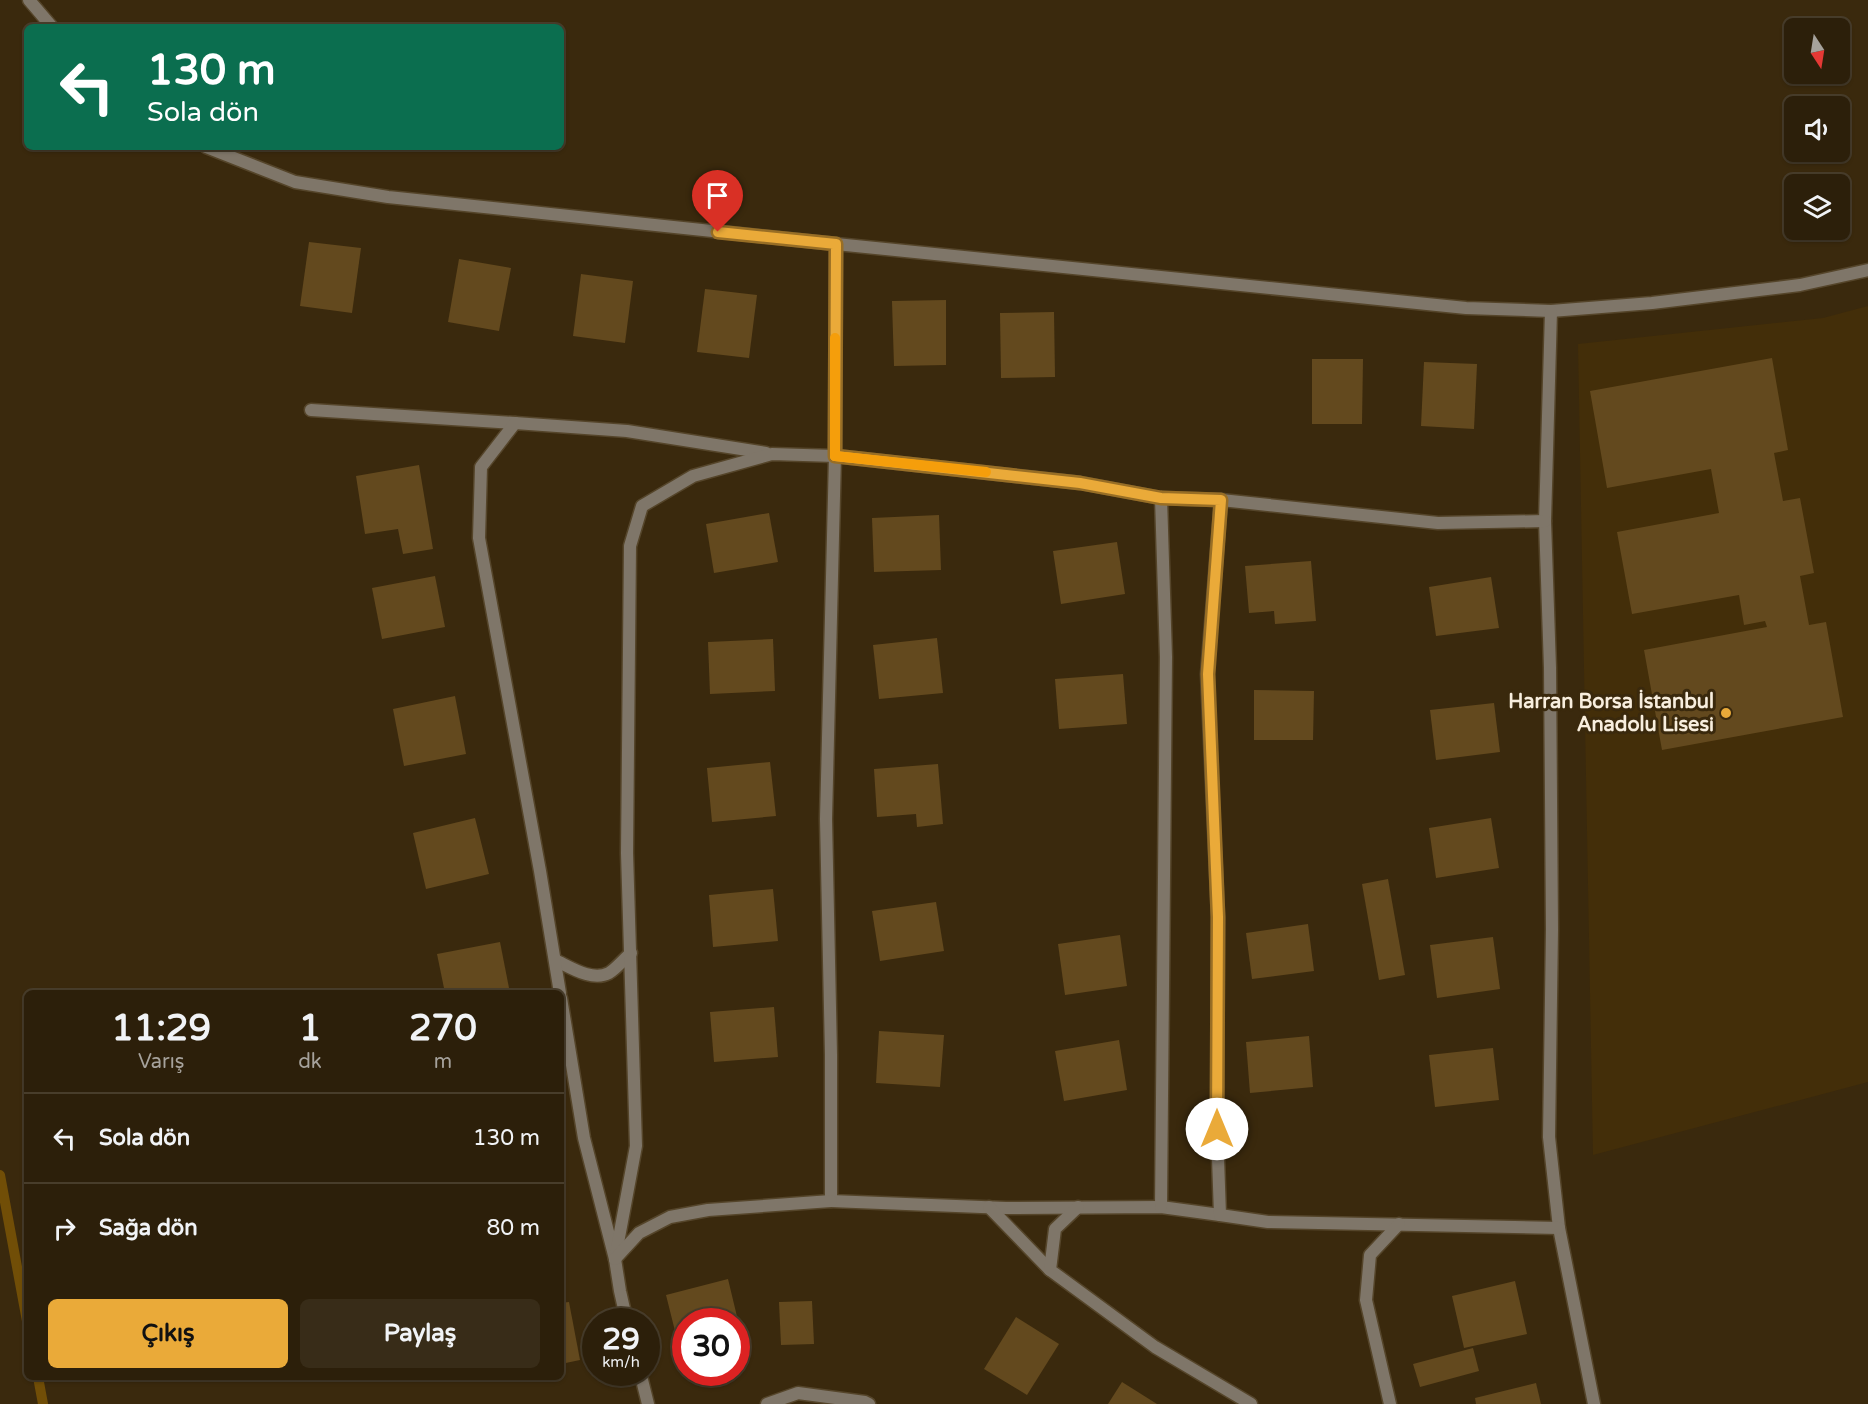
<!DOCTYPE html>
<html lang="tr">
<head>
<meta charset="utf-8">
<style>
  :root { --surface:#2c1f0a; --page:#382c18; --text:#f1f3f6; --muted:#a6a29c; --line:#483d2b; --accent:#eaaa39 }
  body { margin:0; font-family:"Varela Round",sans-serif; background:var(--page); color:var(--text); height:100vh; display:flex; flex-direction:column; font-size:22px; white-space:nowrap }
  * { box-sizing:border-box; margin:0 }
  p { font-size:20px; color:var(--muted) }
  .icon { flex:none; width:33px; height:33px; fill:none; stroke:currentColor; stroke-width:2; stroke-linecap:round; stroke-linejoin:round }
  .map { position:relative; flex:1; overflow:hidden }
  .details { position:absolute; left:24px; top:990px; width:540px; height:390px; display:flex; flex-direction:column; background:var(--surface); border-radius:9px; box-shadow:0 2px 4px #0004,0 0 0 2px var(--line) }
  .details>* { flex:none }
  .banner { position:absolute; left:24px; top:24px; width:540px; height:126px; border-radius:9px; box-shadow:0 2px 4px #0004,0 0 0 2px var(--line); background:#0b6e4f; color:#fff; overflow:hidden }
  .needle { width:39px; rotate:168deg }
  .controls { position:absolute; left:1784px; top:18px; display:grid; gap:12px }
  .controls a { display:grid; place-items:center; width:66px; height:66px; border-radius:9px; background:var(--surface); box-shadow:0 2px 4px #0004,0 0 0 2px var(--line); font-size:30px }
  .speed { position:absolute; left:582px; top:1308px; display:flex; gap:12px; font-size:30px; font-weight:700; text-align:center }
  .speed>* { display:grid; place-content:center; width:78px; height:78px; border-radius:50%; background:var(--surface); box-shadow:0 2px 4px #0004,0 0 0 2px var(--line); line-height:1 }
  .speed small { font-size:15px; font-weight:400 }
  .speed .limit { border:9px solid #d22; background:#fff; color:#111 }
  .pin { position:absolute; display:grid; place-items:center; width:51px; height:51px; color:#fff; margin:-62px -26px; border-radius:50% 50% 50% 0; rotate:-45deg; box-shadow:0 0 6px #0007 }
  .pin .icon { rotate:45deg }
  .me { position:absolute; width:66px; margin:-33px; rotate:0deg; stroke-linejoin:round; filter:drop-shadow(0 0 4px #0008) }
  .turn { display:flex; align-items:center; gap:21px; height:126px; padding:0 24px; font-size:27px }
  .turn .icon { width:78px; height:78px; stroke-width:2.5 }
  .turn b { display:block; font-size:42px; line-height:51px }
  .eta { display:flex; justify-content:space-evenly; align-items:center; height:102px; text-align:center }
  .eta b { font-size:36px; font-weight:800; line-height:42px }
  .action { display:flex; gap:12px; margin-top:auto; padding:12px 24px }
  .action a { flex:1; height:69px; border-radius:9px; background:var(--accent); color:#111; font-size:24px; font-weight:800; line-height:69px; text-align:center }
  .action a+a { background:var(--page); color:var(--text) }
  ul { padding:0; list-style:none }
  li { display:flex; align-items:center; gap:18px; height:90px; padding:0 24px; border-top:2px solid var(--line) }
  li div { flex:1 }
  li b { display:block; font-size:22px }
  li em { font-style:normal }
  .map>svg:first-child { display:block }
</style>
</head>
<body>
<div class="map">
<svg width="1868" height="1404" viewBox="0 0 1868 1404">
  <rect width="100%" height="100%" fill="#3a290d"/>
  <!-- built -->
  <polygon fill="#432e09" points="1868,306 1868,1082 1593,1155 1578,344 1823,318"/>
  <g fill="none" stroke-linecap="round" stroke-linejoin="round">
    <!-- stream -->
    <g stroke="#714e07" stroke-width="10">
      <polyline points="0,1175 27,1321"/>
      <polyline points="38,1377 43,1404"/>
    </g>
  </g>
  <!-- building -->
  <g fill="#63491e">
    <polygon points="309,242 361,248 352,313 300,306"/>
    <polygon points="459,259 511,268 499,331 448,322"/>
    <polygon points="581,274 633,281 625,343 573,336"/>
    <polygon points="705,289 757,295 749,358 697,352"/>
    <polygon points="946,300 946,365 894,366 892,301"/>
    <polygon points="1054,312 1055,377 1001,378 1000,313"/>
    <polygon points="1772,358 1788,450 1774,453 1783,501 1800,498 1814,573 1800,576 1809,625 1826,622 1843,717 1662,750 1644,650 1767,627 1765,621 1744,625 1739,595 1632,614 1617,532 1719,513 1711,469 1607,488 1590,391"/>
    <polygon points="1312,359 1363,359 1362,424 1312,424"/>
    <polygon points="1424,362 1477,364 1474,429 1421,426"/>
    <polygon points="419,465 433,549 403,554 398,529 365,534 356,476"/>
    <polygon points="769,513 778,562 714,573 706,524"/>
    <polygon points="939,515 941,570 874,572 872,518"/>
    <polygon points="1117,542 1125,594 1061,604 1053,551"/>
    <polygon points="1311,561 1316,621 1275,624 1274,611 1249,613 1245,566"/>
    <polygon points="435,576 445,627 382,639 372,588"/>
    <polygon points="1491,577 1499,628 1436,636 1429,587"/>
    <polygon points="937,638 943,693 879,699 873,645"/>
    <polygon points="773,639 775,691 710,694 708,642"/>
    <polygon points="1123,674 1127,724 1059,729 1055,679"/>
    <polygon points="1254,690 1314,691 1313,740 1254,740"/>
    <polygon points="455,696 466,754 404,766 393,709"/>
    <polygon points="1494,703 1500,752 1436,760 1430,710"/>
    <polygon points="770,762 776,816 712,822 707,768"/>
    <polygon points="938,764 943,824 917,827 916,814 877,817 874,769"/>
    <polygon points="475,818 489,874 426,889 413,833"/>
    <polygon points="1491,818 1499,868 1436,878 1429,828"/>
    <polygon points="1388,879 1405,975 1379,980 1362,884"/>
    <polygon points="773,889 778,941 713,947 709,895"/>
    <polygon points="936,902 944,951 880,961 872,911"/>
    <polygon points="1308,924 1314,971 1252,979 1246,933"/>
    <polygon points="1120,935 1127,986 1065,995 1058,944"/>
    <polygon points="1493,937 1500,989 1437,998 1430,945"/>
    <polygon points="500,942 510,993 445,993 437,954"/>
    <polygon points="774,1007 778,1057 714,1062 710,1012"/>
    <polygon points="879,1031 944,1035 940,1087 876,1083"/>
    <polygon points="1309,1036 1313,1087 1250,1093 1246,1042"/>
    <polygon points="1119,1040 1127,1090 1064,1101 1055,1051"/>
    <polygon points="1493,1048 1499,1100 1435,1107 1429,1055"/>
    <polygon points="728,1279 740,1329 736,1330 736,1322 686,1322 686,1328 675,1331 666,1295"/>
    <polygon points="1515,1281 1527,1334 1464,1348 1452,1296"/>
    <polygon points="812,1301 814,1344 781,1345 779,1302"/>
    <polygon points="569,1302 580,1360 561,1364 561,1303"/>
    <polygon points="1016,1317 1059,1344 1027,1395 984,1369"/>
    <polygon points="1473,1348 1479,1371 1420,1387 1413,1364"/>
    <polygon points="1122,1382 1157,1404 1108,1404"/>
    <polygon points="1536,1383 1541,1404 1476,1404 1475,1398"/>
  </g>
  <g fill="none" stroke-linecap="round" stroke-linejoin="round">
    <defs>
      <polyline id="service" points="311,410 515,423"/>
      <g id="minor">
        <polyline points="29,0 52,27"/>
        <polyline points="206,147 295,182 388,197 836,244 1466,308 1551,311 1652,303 1800,285 1868,270"/>
        <polyline points="836,244 835,456 826,819 831,1055 831,1201 1006,1208 1161,1207 1220,1215"/>
        <polyline points="1551,311 1545,521 1550,668 1552,929 1549,1137 1559,1228 1594,1404"/>
        <polyline points="1221,500 1207,674 1218,917 1217,1129 1220,1215 1268,1222 1559,1228"/>
        <path d="M555 960C570 967 592 982 609 973 617 968 624 959 631 953"/>
        <polyline points="560,993 540,871 479,538 481,467 515,423 627,431 766,453"/>
        <polyline points="561,998 584,1138 615,1259 620,1291 627,1322"/>
        <polyline points="989,1207 1050,1270"/>
        <polyline points="1078,1207 1055,1229 1050,1270 1155,1347 1251,1404"/>
        <polyline points="1161,1207 1166,657 1161,498"/>
        <polyline points="615,1259 636,1146 627,853 630,546 642,506 693,476 772,454 835,456 1081,483 1161,498 1221,500 1438,523 1545,521"/>
        <polyline points="615,1259 639,1233 670,1217 708,1210 831,1201"/>
        <polyline points="640,1372 648,1404"/>
        <polyline points="767,1404 798,1393 865,1402 869,1404"/>
        <polyline points="1390,1404 1366,1300 1370,1255 1399,1224"/>
      </g>
    </defs>
    <!-- service casing -->
    <use href="#service" stroke="#55452a" stroke-width="15"/>
    <!-- minor casing -->
    <use href="#minor" stroke="#55452a" stroke-width="15"/>
    <!-- service -->
    <use href="#service" stroke="#7f7669" stroke-width="12"/>
    <!-- minor -->
    <use href="#minor" stroke="#7f7669" stroke-width="12"/>
  </g>
  <g fill="none" stroke-linecap="round" stroke-linejoin="round">
    <defs>
      <polyline id="route" points="718,232 836,244 835,456 1080,483 1161,498 1221,500 1208,674 1218,917 1217,1129"/>
    </defs>
    <!-- route casing -->
    <use href="#route" stroke="#986e25" stroke-width="15"/>
    <!-- route -->
    <use href="#route" stroke="#eaaa39" stroke-width="10"/>
    <!-- slow -->
    <polyline stroke="#f59e0b" stroke-width="10" points="835,338 835,456 986,472"/>
  </g>
  <!-- markers -->
  <circle fill="#eaaa39" stroke="#3a290d" stroke-width="2" cx="1726" cy="713" r="6"/>
  <g text-anchor="middle" dominant-baseline="central" stroke-width="6" stroke-linejoin="round" paint-order="stroke">
    <!-- poi labels -->
    <g font-size="20" font-weight="bold" fill="#f8eede" stroke="#3a290d" text-anchor="end">
      <text x="1714" y="702">Harran Borsa İstanbul<tspan x="1714" dy="23">Anadolu Lisesi</tspan></text>
    </g>
  </g>
</svg>
<div class="controls">
<a><svg class="needle" viewBox="-14 -14 28 28"><path d="M0-13l5 13h-10z" fill="#e53935"/><path d="M0 13l5-13h-10z" fill="#a6a29c"/></svg></a>
<a><svg class="icon" aria-label="sound" viewBox="0 0 24 24"><path d="M4 9h4l5-4v14l-5-4H4zM17 9q2 3 0 6"/></svg></a>
<a><svg class="icon" aria-label="layers" viewBox="0 0 24 24"><path d="M12 4l9 5-9 5-9-5zM3 14l9 5 9-5"/></svg></a>
</div>
<div class="speed"><div>29<small>km/h</small></div><div class="limit">30</div></div>
<div class="pin" style="left:718px;top:232px;background:#d93025"><svg class="icon" aria-label="arrive" viewBox="0 0 24 24"><path d="M6 21V4h12l-3 4 3 4H6"/></svg></div>
<svg class="me" style="left:1217px;top:1129px" viewBox="-20 -20 40 40"><circle r="19" fill="#fff"/><path d="M0-13L10 11 0 6-10 11z" fill="#eaaa39"/></svg>
<div class="banner">
<div class="turn"><svg class="icon" aria-label="left" viewBox="0 0 24 24"><path d="M17 20v-9H6M10 6l-5 5 5 5"/></svg><div><b>130 m</b>Sola dön</div></div>
</div>
<section class="details">
<div class="eta">
<div><b>11:29</b><p>Varış</p></div>
<div><b>1</b><p>dk</p></div>
<div><b>270</b><p>m</p></div>
</div>
<ul>
<li><svg class="icon" aria-label="left" viewBox="0 0 24 24"><path d="M17 20v-9H6M10 6l-5 5 5 5"/></svg><div><b>Sola dön</b></div><em>130 m</em></li>
<li><svg class="icon" aria-label="right" viewBox="0 0 24 24"><path d="M7 20v-9h11M14 6l5 5-5 5"/></svg><div><b>Sağa dön</b></div><em>80 m</em></li>
</ul>
<div class="action"><a>Çıkış</a><a>Paylaş</a></div>
</section>
</div>
</body>
</html>
